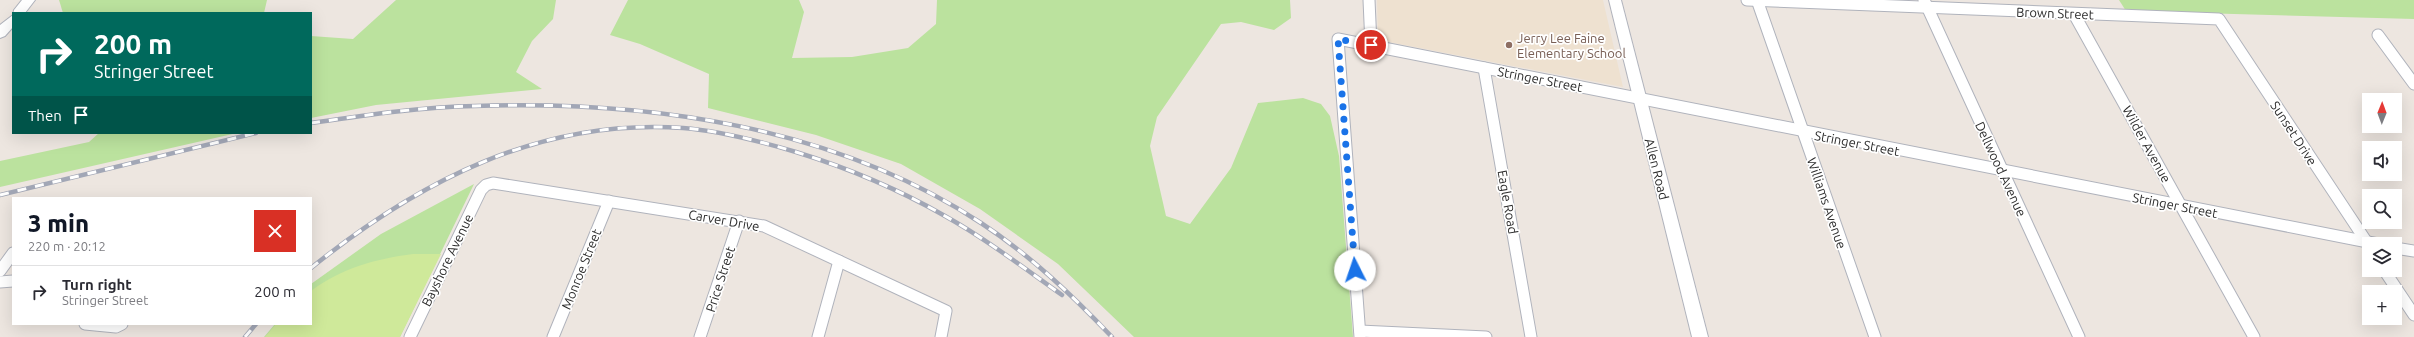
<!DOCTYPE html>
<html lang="en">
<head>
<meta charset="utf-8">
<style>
  :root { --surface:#fff; --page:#f2f2f3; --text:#2b2b33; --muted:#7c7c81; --line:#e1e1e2; --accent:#111827 }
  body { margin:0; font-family:Ubuntu,sans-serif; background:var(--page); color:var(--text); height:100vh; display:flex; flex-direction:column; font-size:15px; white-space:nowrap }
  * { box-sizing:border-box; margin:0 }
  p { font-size:13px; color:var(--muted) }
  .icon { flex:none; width:22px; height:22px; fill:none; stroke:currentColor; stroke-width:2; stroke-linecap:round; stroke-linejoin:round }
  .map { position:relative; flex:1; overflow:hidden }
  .panel { position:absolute; left:12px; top:197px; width:300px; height:128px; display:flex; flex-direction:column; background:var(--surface); border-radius:0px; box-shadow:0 4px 16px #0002 }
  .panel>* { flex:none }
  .top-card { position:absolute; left:12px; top:12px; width:300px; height:122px; border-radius:0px; box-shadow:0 4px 16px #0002; background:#00695c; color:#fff; overflow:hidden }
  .needle { width:26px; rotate:1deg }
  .fabs { position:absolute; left:2362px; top:93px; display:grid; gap:8px }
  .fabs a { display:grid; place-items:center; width:40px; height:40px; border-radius:0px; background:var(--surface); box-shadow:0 4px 16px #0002; font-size:20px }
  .pin { position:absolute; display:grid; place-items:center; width:34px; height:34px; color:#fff; margin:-17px; border:2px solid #fff; border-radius:50%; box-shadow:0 1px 4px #0007 }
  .me { position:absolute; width:44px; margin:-22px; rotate:356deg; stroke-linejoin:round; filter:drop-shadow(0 0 3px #0008) }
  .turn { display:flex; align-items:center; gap:14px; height:84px; padding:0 16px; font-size:18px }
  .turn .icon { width:52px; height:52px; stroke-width:2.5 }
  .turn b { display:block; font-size:28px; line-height:34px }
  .then { display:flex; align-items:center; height:38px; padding:0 16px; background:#0003; gap:8px; font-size:15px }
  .round { display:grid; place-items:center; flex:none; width:42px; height:42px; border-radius:0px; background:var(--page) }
  .head { display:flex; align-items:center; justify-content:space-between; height:68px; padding:0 16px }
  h1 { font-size:24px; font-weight:800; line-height:30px; color:var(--accent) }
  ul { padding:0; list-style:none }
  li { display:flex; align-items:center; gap:12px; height:52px; padding:0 16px; border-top:1px solid var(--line) }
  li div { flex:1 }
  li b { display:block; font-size:15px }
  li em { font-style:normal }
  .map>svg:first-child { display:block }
</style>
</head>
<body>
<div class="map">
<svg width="2414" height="337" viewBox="0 0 2414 337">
  <rect width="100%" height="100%" fill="#ede6e0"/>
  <!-- education -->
  <polygon fill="#eee1d0" points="1377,0 1603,0 1623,87 1378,40"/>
  <!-- green -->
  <g fill="#bbe29e">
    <polygon points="59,0 267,0 264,13 63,13"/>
    <polygon points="396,0 556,0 553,19 532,41 516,72 542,89 376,105 311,118 311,36 353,39"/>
    <polygon points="628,0 799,0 804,12 792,58 852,57 908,48 936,24 937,0 1290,0 1291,18 1274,30 1241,22 1221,24 1157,117 1150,146 1166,216 1190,224 1231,168 1258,103 1303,98 1321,104 1330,116 1339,156 1353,337 1134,337 1058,264 980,209 901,164 816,135 708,108 709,74 640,44 610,35"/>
    <polygon points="2119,0 2414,0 2414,19 2126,11"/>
    <polygon points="99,133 237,133 0,187 0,161 89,142"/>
    <polygon points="474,184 400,337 264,337 275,324 311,324 311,284 381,234"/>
  </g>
  <!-- pitch -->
  <path fill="#cfe99a" d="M413 254H441L400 337H265L276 324H311V291C342 268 375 259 413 254Z"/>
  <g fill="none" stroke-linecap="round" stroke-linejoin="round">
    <defs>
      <g id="minor">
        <polyline points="1369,0 1371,45"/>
        <polyline points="1747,0 2219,19 2368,244"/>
        <polyline points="1757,0 1875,337"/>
        <polyline points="1924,0 2079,337"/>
        <polyline points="2074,14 2254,337"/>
        <polyline points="2378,35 2414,84"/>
        <polyline points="1484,68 1531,337"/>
        <polyline points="2395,248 2414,251"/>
        <polyline points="2384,270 2414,315"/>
        <polyline points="0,271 13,253"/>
        <polyline points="0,282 13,281"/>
        <polyline points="85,324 116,327 122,324"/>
        <polyline points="1360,331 1486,337"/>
        <polyline points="410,337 481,190 486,185 493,183 764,226 946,311 941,337"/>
        <polyline points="553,337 609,201"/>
        <polyline points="700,337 739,221"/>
        <polyline points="818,337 839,261"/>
        <polyline points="1360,337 1338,39 2378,244"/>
      </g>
      <g id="tertiary">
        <polygon points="22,0 35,0 25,13 13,13 13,27 5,36 0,38 0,25 13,15 14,10"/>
        <polygon points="1609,0 1621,0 1708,337 1692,337"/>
      </g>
    </defs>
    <!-- minor casing -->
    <use href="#minor" stroke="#b0b3bc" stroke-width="13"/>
    <!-- tertiary casing -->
    <use href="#tertiary" stroke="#b0b3bc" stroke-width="2"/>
    <!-- minor -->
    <use href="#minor" stroke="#fff" stroke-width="11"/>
    <!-- tertiary -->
    <use href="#tertiary" fill="#fff" fill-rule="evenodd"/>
    <defs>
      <g id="rail">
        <path d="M311 123C366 115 420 107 475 106 648 100 834 126 981 223 1030 255 1072 295 1112 337"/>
        <polyline points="0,195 256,133"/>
        <path d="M311 268C419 181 540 118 683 128 721 131 759 141 796 152 848 168 898 189 945 216 986 239 1024 268 1062 295"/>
        <polyline points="245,337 256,324"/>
      </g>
    </defs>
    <!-- rail casing -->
    <use href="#rail" stroke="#a2a7b6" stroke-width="4.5"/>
    <!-- rail -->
    <use href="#rail" stroke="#fff" stroke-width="3" stroke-dasharray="9" stroke-linecap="butt"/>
  </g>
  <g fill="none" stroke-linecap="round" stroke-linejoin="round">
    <!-- route -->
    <polyline stroke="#1a73e8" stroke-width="7" stroke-dasharray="0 12.6" points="1355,270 1338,39 1371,45"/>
  </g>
  <!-- markers -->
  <circle fill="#8d6e63" stroke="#fff" stroke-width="1.5" cx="1509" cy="45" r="4"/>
  <g text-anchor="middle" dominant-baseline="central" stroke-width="3.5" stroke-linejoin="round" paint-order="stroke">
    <!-- street labels -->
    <g font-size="13" fill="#2c2c2c" stroke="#fff">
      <text transform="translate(2055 13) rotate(2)">Brown Street</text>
      <text transform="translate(1540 79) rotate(11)">Stringer Street</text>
      <text transform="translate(2294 133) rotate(57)">Sunset Drive</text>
      <text transform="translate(1857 143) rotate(11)">Stringer Street</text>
      <text transform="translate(2147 144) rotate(61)">Wilder Avenue</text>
      <text transform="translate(1657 169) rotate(76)">Allen Road</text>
      <text transform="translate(2001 169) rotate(65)">Dellwood Avenue</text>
      <text transform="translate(1508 202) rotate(80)">Eagle Road</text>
      <text transform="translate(1827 203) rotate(71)">Williams Avenue</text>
      <text transform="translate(2175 205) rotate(11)">Stringer Street</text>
      <text transform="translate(724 220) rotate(10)">Carver Drive</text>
      <text transform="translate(447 260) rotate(-64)">Bayshore Avenue</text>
      <text transform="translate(581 269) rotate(-68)">Monroe Street</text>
      <text transform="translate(720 279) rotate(-72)">Price Street</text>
    </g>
    <!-- education labels -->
    <g font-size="13" fill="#785e54" stroke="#fff" text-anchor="start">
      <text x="1517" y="38">Jerry Lee Faine<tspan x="1517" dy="15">Elementary School</tspan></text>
    </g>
  </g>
</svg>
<div class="fabs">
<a><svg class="needle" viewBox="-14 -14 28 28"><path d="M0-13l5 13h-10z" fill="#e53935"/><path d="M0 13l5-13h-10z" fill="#7c7c81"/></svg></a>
<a><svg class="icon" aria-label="sound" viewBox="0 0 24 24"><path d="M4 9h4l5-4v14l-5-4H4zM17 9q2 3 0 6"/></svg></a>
<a><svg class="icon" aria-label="search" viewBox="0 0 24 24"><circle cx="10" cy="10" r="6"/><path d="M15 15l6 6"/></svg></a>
<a><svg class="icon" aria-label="layers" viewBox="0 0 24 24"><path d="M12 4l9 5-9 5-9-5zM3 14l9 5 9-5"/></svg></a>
<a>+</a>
</div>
<div class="pin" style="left:1371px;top:45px;background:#d93025"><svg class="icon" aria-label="arrive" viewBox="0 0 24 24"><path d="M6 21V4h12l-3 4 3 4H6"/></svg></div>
<svg class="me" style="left:1355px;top:270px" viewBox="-20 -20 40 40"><circle r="19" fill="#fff"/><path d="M0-13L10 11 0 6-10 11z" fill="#1a73e8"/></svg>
<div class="top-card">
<div class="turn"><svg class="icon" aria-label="right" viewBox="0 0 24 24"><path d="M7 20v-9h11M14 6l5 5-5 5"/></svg><div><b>200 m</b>Stringer Street</div></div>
<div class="then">Then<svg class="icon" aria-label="arrive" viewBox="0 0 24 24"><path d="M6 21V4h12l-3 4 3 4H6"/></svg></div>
</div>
<section class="panel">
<div class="head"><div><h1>3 min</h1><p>220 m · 20:12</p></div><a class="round" style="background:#d93025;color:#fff"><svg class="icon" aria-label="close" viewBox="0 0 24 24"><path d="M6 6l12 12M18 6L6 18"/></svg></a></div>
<ul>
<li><svg class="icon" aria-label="right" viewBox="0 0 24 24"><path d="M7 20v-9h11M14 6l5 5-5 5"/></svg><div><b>Turn right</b><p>Stringer Street</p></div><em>200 m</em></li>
</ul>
</section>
</div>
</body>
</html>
